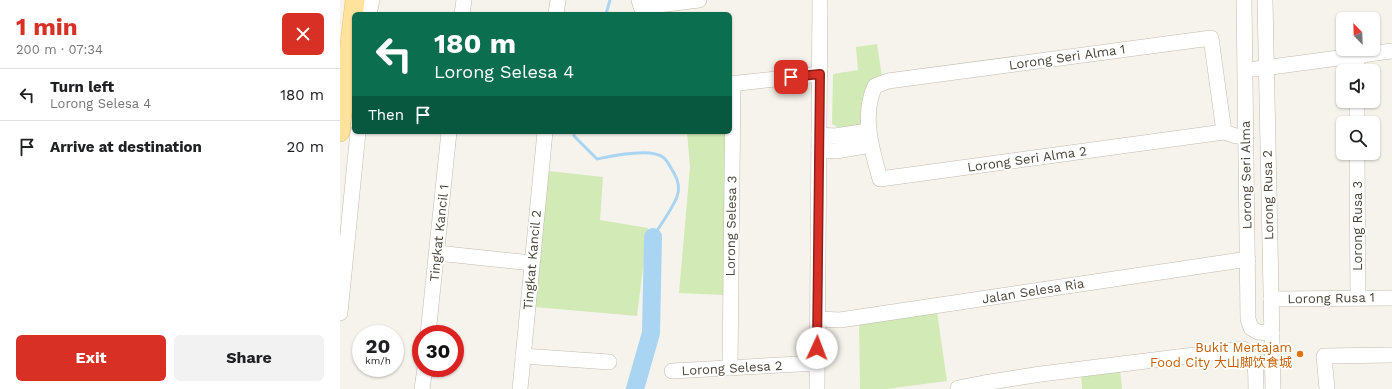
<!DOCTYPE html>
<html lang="en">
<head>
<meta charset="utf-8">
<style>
  :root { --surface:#fff; --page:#f2f2f2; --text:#202124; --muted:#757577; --line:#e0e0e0; --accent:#d93025 }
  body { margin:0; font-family:"Work Sans","Noto Sans SC",sans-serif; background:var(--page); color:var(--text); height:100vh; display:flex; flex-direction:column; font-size:15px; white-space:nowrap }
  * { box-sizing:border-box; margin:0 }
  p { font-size:13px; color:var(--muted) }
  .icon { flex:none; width:22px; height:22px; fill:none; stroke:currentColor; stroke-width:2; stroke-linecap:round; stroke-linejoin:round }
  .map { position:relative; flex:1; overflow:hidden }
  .panel { display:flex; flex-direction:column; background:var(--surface); width:340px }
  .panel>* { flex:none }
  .guide { position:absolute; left:12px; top:12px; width:380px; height:122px; border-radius:6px; box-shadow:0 1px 3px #0004; background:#0b6e4f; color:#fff; overflow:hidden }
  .needle { width:26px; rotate:337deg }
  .controls { position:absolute; left:996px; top:12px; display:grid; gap:8px }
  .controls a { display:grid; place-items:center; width:44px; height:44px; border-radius:6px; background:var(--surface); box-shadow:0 1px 3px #0004; font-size:20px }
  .speed { position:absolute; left:12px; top:325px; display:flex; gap:8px; font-size:20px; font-weight:700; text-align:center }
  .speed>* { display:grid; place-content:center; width:52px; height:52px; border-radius:50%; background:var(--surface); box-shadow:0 1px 3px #0004; line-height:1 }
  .speed small { font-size:10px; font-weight:400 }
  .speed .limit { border:6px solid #d22; background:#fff; color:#111 }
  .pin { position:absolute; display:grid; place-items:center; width:34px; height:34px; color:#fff; margin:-17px; border-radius:8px; box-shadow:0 2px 6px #0006 }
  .me { position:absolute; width:44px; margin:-22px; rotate:2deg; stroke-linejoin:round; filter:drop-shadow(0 0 3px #0008) }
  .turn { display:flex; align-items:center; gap:14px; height:84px; padding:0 16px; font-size:18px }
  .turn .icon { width:52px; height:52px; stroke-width:2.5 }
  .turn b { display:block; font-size:28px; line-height:34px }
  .then { display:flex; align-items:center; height:38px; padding:0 16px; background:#0003; gap:8px; font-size:15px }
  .round { display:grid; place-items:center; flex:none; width:42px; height:42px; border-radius:6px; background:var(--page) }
  .headline { display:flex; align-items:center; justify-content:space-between; height:68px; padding:0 16px }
  h1 { font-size:24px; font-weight:700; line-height:30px; color:var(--accent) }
  .button { display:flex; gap:8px; margin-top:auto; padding:8px 16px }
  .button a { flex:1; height:46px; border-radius:6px; background:var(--accent); color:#fff; font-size:16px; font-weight:700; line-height:46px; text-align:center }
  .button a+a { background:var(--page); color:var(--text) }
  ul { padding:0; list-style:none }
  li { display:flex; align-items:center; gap:12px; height:52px; padding:0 16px; border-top:1px solid var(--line) }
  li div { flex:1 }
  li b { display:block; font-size:15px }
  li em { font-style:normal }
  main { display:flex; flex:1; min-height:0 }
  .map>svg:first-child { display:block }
</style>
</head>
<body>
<main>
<section class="panel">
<div class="headline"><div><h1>1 min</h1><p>200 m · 07:34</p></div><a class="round" style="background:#d93025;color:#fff"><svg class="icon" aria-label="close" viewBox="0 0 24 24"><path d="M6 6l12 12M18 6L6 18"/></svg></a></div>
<ul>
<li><svg class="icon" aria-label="left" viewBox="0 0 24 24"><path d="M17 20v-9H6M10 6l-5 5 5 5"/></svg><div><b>Turn left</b><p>Lorong Selesa 4</p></div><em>180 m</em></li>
<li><svg class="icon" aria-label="arrive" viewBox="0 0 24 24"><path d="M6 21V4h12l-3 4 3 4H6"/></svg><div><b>Arrive at destination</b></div><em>20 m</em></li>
</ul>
<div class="button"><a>Exit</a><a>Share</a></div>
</section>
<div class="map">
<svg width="1052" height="389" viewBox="0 0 1052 389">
  <rect width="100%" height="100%" fill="#f6f3ec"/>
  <!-- green -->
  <g fill="#d2eab5">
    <polygon points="537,44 542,77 522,120 518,127 503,130 492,124 493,74 518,70 516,47"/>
    <polygon points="347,132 385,132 384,295 339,293 350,167"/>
    <polygon points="208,171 263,177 260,220 308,228 297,316 195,307"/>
    <polygon points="597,312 607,381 546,389 520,389 519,323"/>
    <polygon points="780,368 782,389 742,389 741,372"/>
  </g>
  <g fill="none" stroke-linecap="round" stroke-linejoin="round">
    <!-- stream -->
    <g stroke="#a9d4f2" stroke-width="3">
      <polyline points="266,14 270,0"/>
      <path d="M234 132V136L257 159C271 156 312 147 324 158 328 161 331 169 334 173 338 180 340 189 337 197 331 211 321 224 313 237"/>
    </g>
    <!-- river -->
    <polyline stroke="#a9d4f2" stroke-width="18" points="295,389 311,333 313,237"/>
    <defs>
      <g id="minor">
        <polyline points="299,0 301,7 359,0"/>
        <polyline points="904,0 908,319 911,328 918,332 932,333"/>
        <polyline points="925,0 933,389"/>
        <polyline points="29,14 32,0"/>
        <polyline points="122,14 124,0"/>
        <polyline points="216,14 218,0"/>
        <polyline points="1017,56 1017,71"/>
        <polyline points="916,69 1052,51"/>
        <polyline points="390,84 480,74"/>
        <polyline points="1017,101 1017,123"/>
        <path d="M884 132 871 38 548 81 535 86C521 115 532 150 540 179L884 132 896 136H906"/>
        <polyline points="479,135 495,136 528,131"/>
        <polyline points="479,150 496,151 531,145"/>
        <polyline points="1017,153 1018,298"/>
        <polyline points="97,253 192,263"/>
        <polyline points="931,299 1052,298"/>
        <polyline points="0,313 18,132"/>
        <polyline points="478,319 500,320 908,259"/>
        <polyline points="88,334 109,132"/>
        <polyline points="183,356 269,362"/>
        <polyline points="390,368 393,84"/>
        <polyline points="332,371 477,363"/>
        <path d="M618 388 644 383 701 374 903 349C919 358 915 373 916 389"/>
        <polyline points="82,389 85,368"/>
        <polyline points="180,389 205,132"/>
        <polyline points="477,389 480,0"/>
        <polyline points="987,389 984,356 1052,355"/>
      </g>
      <polyline id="major" points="0,132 15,0"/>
    </defs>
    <!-- minor casing -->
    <use href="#minor" stroke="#c2bbae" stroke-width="16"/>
    <!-- major casing -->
    <use href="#major" stroke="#e6c16a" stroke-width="20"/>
    <!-- minor -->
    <use href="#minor" stroke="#fff" stroke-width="15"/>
    <!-- major -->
    <use href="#major" stroke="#ffe39c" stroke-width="19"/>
  </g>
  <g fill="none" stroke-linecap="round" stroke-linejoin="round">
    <defs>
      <polyline id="route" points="451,77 480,74 477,348"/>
    </defs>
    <!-- route casing -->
    <use href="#route" stroke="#8d1f18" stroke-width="10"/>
    <!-- route -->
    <use href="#route" stroke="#d93025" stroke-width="7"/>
  </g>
  <!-- markers -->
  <circle fill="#e8710a" stroke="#fff" stroke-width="1.5" cx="960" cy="354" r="4"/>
  <g text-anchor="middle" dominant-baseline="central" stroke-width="3.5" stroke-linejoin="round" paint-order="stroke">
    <!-- street labels -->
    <g font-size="13" fill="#4b4439" stroke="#fff">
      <text transform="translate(727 57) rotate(-8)">Lorong Seri Alma 1</text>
      <text transform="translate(687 159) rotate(-8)">Lorong Seri Alma 2</text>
      <text transform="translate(906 175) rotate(-91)">Lorong Seri Alma</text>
      <text transform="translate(928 195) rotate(-91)">Lorong Rusa 2</text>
      <text transform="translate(391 226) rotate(-89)">Lorong Selesa 3</text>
      <text transform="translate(1017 226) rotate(-90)">Lorong Rusa 3</text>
      <text transform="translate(99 233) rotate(-84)">Tingkat Kancil 1</text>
      <text transform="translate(192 260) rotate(-85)">Tingkat Kancil 2</text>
      <text transform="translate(693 291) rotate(-9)">Jalan Selesa Ria</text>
      <text transform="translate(991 298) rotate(-1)">Lorong Rusa 1</text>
      <text transform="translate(392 368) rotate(-3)">Lorong Selesa 2</text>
    </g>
    <!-- food labels -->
    <g font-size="13" fill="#c56008" stroke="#fff" text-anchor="end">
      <text x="952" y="347">Bukit Mertajam<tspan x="952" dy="15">Food City 大山脚饮食城</tspan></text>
    </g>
  </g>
</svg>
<div class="controls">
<a><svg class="needle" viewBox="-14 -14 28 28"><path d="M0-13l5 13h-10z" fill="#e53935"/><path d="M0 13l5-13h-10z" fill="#757577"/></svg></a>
<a><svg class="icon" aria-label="sound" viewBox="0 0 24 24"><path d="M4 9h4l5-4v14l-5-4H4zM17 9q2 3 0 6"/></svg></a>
<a><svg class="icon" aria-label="search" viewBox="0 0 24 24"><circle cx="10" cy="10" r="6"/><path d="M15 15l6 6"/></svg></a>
</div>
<div class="speed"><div>20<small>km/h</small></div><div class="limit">30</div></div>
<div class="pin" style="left:451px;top:77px;background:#d93025"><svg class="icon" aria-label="arrive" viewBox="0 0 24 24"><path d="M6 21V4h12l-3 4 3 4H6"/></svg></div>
<svg class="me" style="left:477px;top:348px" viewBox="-20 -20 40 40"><circle r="19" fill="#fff"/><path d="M0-13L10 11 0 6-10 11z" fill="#d93025"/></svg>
<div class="guide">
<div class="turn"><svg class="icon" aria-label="left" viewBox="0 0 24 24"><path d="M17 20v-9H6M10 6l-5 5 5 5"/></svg><div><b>180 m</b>Lorong Selesa 4</div></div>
<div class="then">Then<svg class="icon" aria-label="arrive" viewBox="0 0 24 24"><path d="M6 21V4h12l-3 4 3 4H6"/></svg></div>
</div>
</div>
</main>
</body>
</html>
